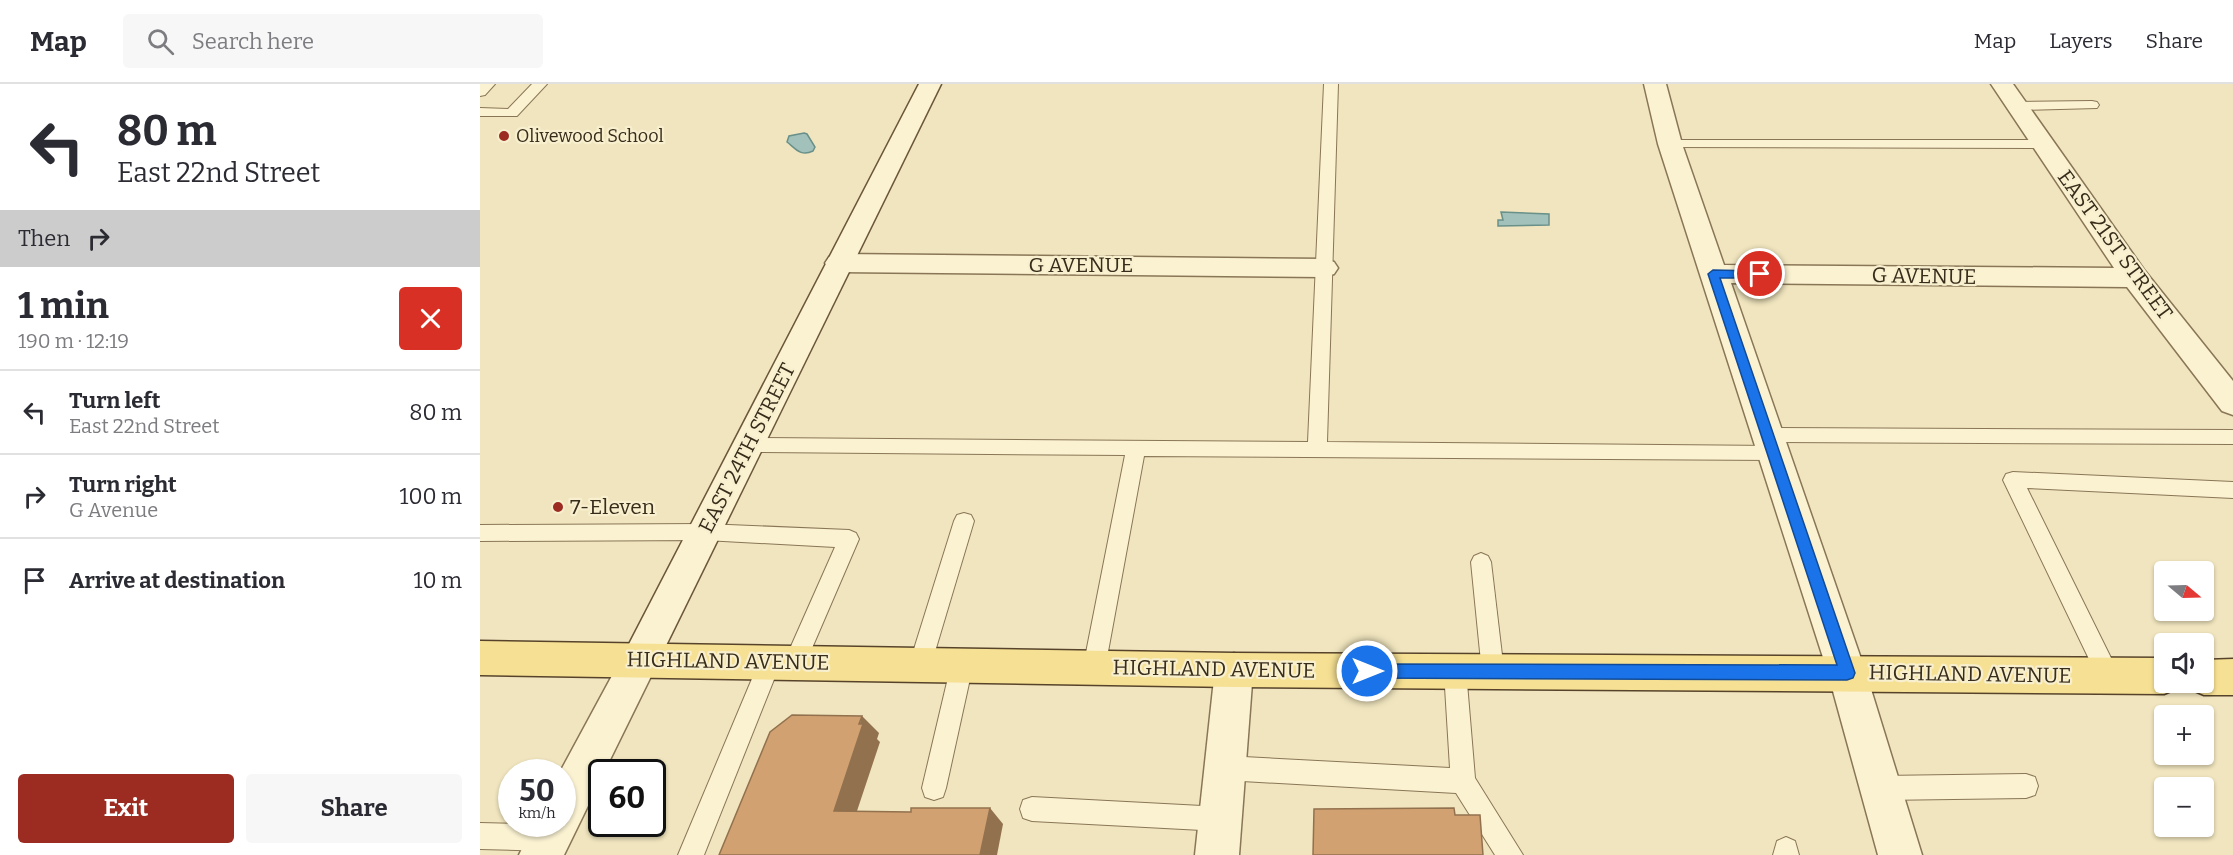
<!DOCTYPE html>
<html lang="en">
<head>
<meta charset="utf-8">
<style>
  :root { --surface:#fff; --page:#f7f7f7; --text:#2b2b33; --muted:#7c7c81; --line:#e1e1e2; --accent:#9c2c22 }
  body { margin:0; font-family:Bitter,serif; background:var(--page); color:var(--text); height:100vh; display:flex; flex-direction:column; font-size:22px; white-space:nowrap }
  * { box-sizing:border-box; margin:0 }
  p { font-size:20px; color:var(--muted) }
  .icon { flex:none; width:33px; height:33px; fill:none; stroke:currentColor; stroke-width:2; stroke-linecap:round; stroke-linejoin:round }
  .map { position:relative; flex:1; overflow:hidden }
  .details { display:flex; flex-direction:column; background:var(--surface); width:480px }
  .details>* { flex:none }
  .top-card { background:#fff; color:var(--text); overflow:hidden }
  .needle { width:39px; rotate:109deg }
  .controls { position:absolute; left:1674px; top:477px; display:grid; gap:12px }
  .controls a { display:grid; place-items:center; width:60px; height:60px; border-radius:6px; background:var(--surface); box-shadow:0 2px 4px #0004; font-size:30px }
  .speed { position:absolute; left:18px; top:675px; display:flex; gap:12px; font-size:30px; font-weight:700; text-align:center }
  .speed>* { display:grid; place-content:center; width:78px; height:78px; border-radius:50%; background:var(--surface); box-shadow:0 2px 4px #0004; line-height:1 }
  .speed small { font-size:15px; font-weight:400 }
  .speed .limit { border:3px solid #111; border-radius:9px; background:#fff; color:#111 }
  .pin { position:absolute; display:grid; place-items:center; width:51px; height:51px; color:#fff; margin:-26px; border:3px solid #fff; border-radius:50%; box-shadow:0 2px 6px #0007 }
  .me { position:absolute; width:66px; margin:-33px; rotate:90deg; stroke-linejoin:round; filter:drop-shadow(0 0 4px #0008) }
  .turn { display:flex; align-items:center; gap:21px; height:126px; padding:0 18px; font-size:27px }
  .turn .icon { width:78px; height:78px; stroke-width:2.5 }
  .turn b { display:block; font-size:42px; line-height:51px }
  .then { display:flex; align-items:center; height:57px; padding:0 18px; background:#0003; gap:12px; font-size:22px }
  .round { display:grid; place-items:center; flex:none; width:63px; height:63px; border-radius:6px; background:var(--page) }
  .summary { display:flex; align-items:center; justify-content:space-between; height:102px; padding:0 18px }
  h1 { font-size:36px; font-weight:700; line-height:45px }
  .action { display:flex; gap:12px; margin-top:auto; padding:12px 18px }
  .action a { flex:1; height:69px; border-radius:6px; background:var(--accent); color:#fff; font-size:24px; font-weight:700; line-height:69px; text-align:center }
  .action a+a { background:var(--page); color:var(--text) }
  ul { padding:0; list-style:none }
  li { display:flex; align-items:center; gap:18px; height:84px; padding:0 18px; border-top:2px solid var(--line) }
  li div { flex:1 }
  li b { display:block; font-size:22px }
  li em { font-style:normal }
  header { display:flex; align-items:center; gap:36px; box-sizing:border-box; height:84px; padding:0 30px; background:var(--surface); border-bottom:2px solid var(--line) }
  header strong { font-size:28px }
  nav { display:flex; gap:33px; margin-inline-start:auto; font-size:21px }
  .search { width:420px; height:54px; background:var(--page); display:flex; align-items:center; gap:15px; box-sizing:border-box; padding:0 21px; border-radius:6px; color:var(--muted); font-size:22px }
  main { display:flex; flex:1; min-height:0 }
  .map>svg:first-child { display:block }
</style>
</head>
<body>
<header>
<strong>Map</strong>
<div class="search"><svg class="icon" aria-label="search" viewBox="0 0 24 24"><circle cx="10" cy="10" r="6"/><path d="M15 15l6 6"/></svg>Search here</div>
<nav><a>Map</a><a>Layers</a><a>Share</a></nav>
</header>
<main>
<section class="details">
<div class="top-card">
<div class="turn"><svg class="icon" aria-label="left" viewBox="0 0 24 24"><path d="M17 20v-9H6M10 6l-5 5 5 5"/></svg><div><b>80 m</b>East 22nd Street</div></div>
<div class="then">Then<svg class="icon" aria-label="right" viewBox="0 0 24 24"><path d="M7 20v-9h11M14 6l5 5-5 5"/></svg></div>
</div>
<div class="summary"><div><h1>1 min</h1><p>190 m · 12:19</p></div><a class="round" style="background:#d93025;color:#fff"><svg class="icon" aria-label="close" viewBox="0 0 24 24"><path d="M6 6l12 12M18 6L6 18"/></svg></a></div>
<ul>
<li><svg class="icon" aria-label="left" viewBox="0 0 24 24"><path d="M17 20v-9H6M10 6l-5 5 5 5"/></svg><div><b>Turn left</b><p>East 22nd Street</p></div><em>80 m</em></li>
<li><svg class="icon" aria-label="right" viewBox="0 0 24 24"><path d="M7 20v-9h11M14 6l5 5-5 5"/></svg><div><b>Turn right</b><p>G Avenue</p></div><em>100 m</em></li>
<li><svg class="icon" aria-label="arrive" viewBox="0 0 24 24"><path d="M6 21V4h12l-3 4 3 4H6"/></svg><div><b>Arrive at destination</b></div><em>10 m</em></li>
</ul>
<div class="action"><a>Exit</a><a>Share</a></div>
</section>
<div class="map">
<svg width="1753" height="771" viewBox="0 0 1753 771">
  <rect width="100%" height="100%" fill="#f0e5be"/>
  <!-- water -->
  <g fill="#a2c1bb" stroke="#699089" stroke-width="1.5">
    <path d="M324 49 327 50 335 63 333 67C321 73 316 65 307 58L309 52Z"/>
    <polygon points="1021,128 1069,130 1069,141 1018,142 1018,136 1023,136"/>
  </g>
  <g fill="none" stroke-linecap="round" stroke-linejoin="round">
    <defs>
      <g id="service">
        <polygon points="0,0 15,0 5,11 0,12"/>
        <polygon points="52,0 67,0 37,32 0,32 0,24 28,25"/>
        <polygon points="844,0 858,0 847,358 1294,362 1301,364 1304,369 1301,374 1294,376 664,372 625,584 622,591 614,594 606,591 603,584 645,371 269,368 262,366 259,361 262,356 269,354 828,358"/>
        <polygon points="1612,17 1617,18 1619,21 1617,24 1537,26 1530,22 1537,18"/>
        <polygon points="1190,56 1562,56 1569,60 1562,64 1185,63 1183,60"/>
        <polygon points="1288,344 1753,346 1753,360 1288,358 1281,356 1279,351 1281,346"/>
        <polygon points="1533,388 1753,398 1753,414 1547,404 1636,584 1639,591 1636,598 1628,601 1620,598 1523,396 1526,390"/>
        <polygon points="484,429 491,431 494,437 451,581 448,588 440,591 432,588 429,581 474,437 477,431"/>
        <polygon points="225,440 369,446 376,449 379,455 323,585 315,588 307,585 304,578 355,463 225,456 0,457 0,441"/>
        <polygon points="1001,469 1008,472 1011,478 1024,588 1021,595 1013,598 1005,595 1002,588 991,478 994,472"/>
        <polygon points="290,568 298,571 301,578 224,771 198,771 279,578 282,571"/>
        <polygon points="482,571 490,574 493,581 466,704 463,713 454,716 445,713 442,704 471,581 474,574"/>
        <polygon points="975,577 983,580 986,587 995,694 1043,771 1015,771 976,709 745,696 736,692 733,684 736,676 745,672 970,684 964,587 967,580"/>
        <polygon points="1546,690 1555,693 1558,702 1555,711 1546,714 1401,716 1392,713 1389,704 1392,695 1401,692"/>
        <polygon points="552,713 741,723 750,726 753,735 750,744 741,747 552,737 543,734 540,725 543,716"/>
        <polygon points="0,739 70,741 79,745 83,754 79,763 70,767 0,765"/>
        <polygon points="1306,753 1315,757 1319,771 1293,771 1297,757"/>
      </g>
      <g id="minor">
        <polygon points="1164,0 1186,0 1202,60 1244,181 1634,184 1511,0 1533,0 1665,187 1753,297 1753,331 1742,327 1647,203 1251,199 1386,589 1442,771 1398,771 1348,589 1178,60"/>
        <polygon points="359,170 844,175 854,178 858,184 854,190 844,193 359,188 349,185 345,179 349,173"/>
        <polygon points="754,569 768,574 773,586 759,771 715,771 735,586 740,574"/>
      </g>
      <polygon id="tertiary" points="160,559 173,564 179,576 124,688 122,688 122,693 84,771 39,771 54,740 82,740 82,688 80,688 147,564"/>
      <polygon id="secondary" points="439,0 461,0 173,588 160,593 147,588 141,576 147,564"/>
      <g id="primary">
        <polygon points="0,557 754,569 1684,574 1684,598 1700,598 1698,604 1684,610 754,603 0,591"/>
        <polygon points="1753,575 1753,611 1724,611 1710,605 1707,598 1724,598 1724,576"/>
      </g>
    </defs>
    <!-- service casing -->
    <use href="#service" stroke="#897656" stroke-width="2"/>
    <!-- minor casing -->
    <use href="#minor" stroke="#897656" stroke-width="3"/>
    <!-- tertiary casing -->
    <use href="#tertiary" stroke="#897656" stroke-width="3"/>
    <!-- secondary casing -->
    <use href="#secondary" stroke="#6b5639" stroke-width="3"/>
    <!-- primary casing -->
    <use href="#primary" stroke="#57432b" stroke-width="3"/>
    <!-- service -->
    <use href="#service" fill="#fbf2d2" fill-rule="evenodd"/>
    <!-- minor -->
    <use href="#minor" fill="#fbf2d2" fill-rule="evenodd"/>
    <!-- tertiary -->
    <use href="#tertiary" fill="#fbf2d2" fill-rule="evenodd"/>
    <!-- secondary -->
    <use href="#secondary" fill="#fbf2d2" fill-rule="evenodd"/>
    <!-- primary -->
    <use href="#primary" fill="#f6e093" fill-rule="evenodd"/>
  </g>
  <!-- shaded-wall -->
  <g fill="#92714f">
    <polygon points="382,632 399,649 397,655 400,658 372,742 354,727"/>
    <polygon points="510,724 523,740 517,771 500,771"/>
  </g>
  <!-- building -->
  <g fill="#d1a171" stroke="#92714f" stroke-width="1.5">
    <polygon points="312,631 382,632 379,640 383,640 354,727 431,728 431,724 510,724 500,771 239,771 290,648"/>
    <polygon points="974,724 975,731 1000,731 1003,771 833,771 834,725"/>
  </g>
  <!-- route -->
  <polygon fill="#1a73e8" stroke="#114b97" stroke-width="1.5" points="1233,186 1280,187 1286,190 1280,194 1240,194 1375,589 1373,594 1367,596 887,594 881,592 879,587 881,582 887,580 1357,581 1228,190"/>
  <!-- markers -->
  <g fill="#9c2c22" stroke="#f7efce" stroke-width="2">
    <circle cx="24" cy="52" r="6"/>
    <circle cx="78" cy="423" r="6"/>
  </g>
  <g text-anchor="middle" dominant-baseline="central" stroke-width="4.5" stroke-linejoin="round" paint-order="stroke">
    <!-- far-poi labels -->
    <g font-size="18" fill="#382c1b" stroke="#f7efce" text-anchor="start">
      <text x="36" y="52">Olivewood School</text>
    </g>
    <!-- street labels -->
    <g font-size="21" fill="#382c1b" stroke="#f7efce">
      <text transform="translate(1635 161) rotate(54)">EAST 21ST STREET</text>
      <text x="601" y="181">G AVENUE</text>
      <text transform="translate(1444 192) rotate(1)">G AVENUE</text>
      <text transform="translate(267 364) rotate(-63)">EAST 24TH STREET</text>
      <text transform="translate(248 577) rotate(1)">HIGHLAND AVENUE</text>
      <text transform="translate(734 585) rotate(1)">HIGHLAND AVENUE</text>
      <text transform="translate(1490 590) rotate(1)">HIGHLAND AVENUE</text>
    </g>
    <!-- poi labels -->
    <g font-size="21" fill="#382c1b" stroke="#f7efce" text-anchor="start">
      <text x="90" y="423">7-Eleven</text>
    </g>
  </g>
</svg>
<div class="controls">
<a><svg class="needle" viewBox="-14 -14 28 28"><path d="M0-13l5 13h-10z" fill="#e53935"/><path d="M0 13l5-13h-10z" fill="#7c7c81"/></svg></a>
<a><svg class="icon" aria-label="sound" viewBox="0 0 24 24"><path d="M4 9h4l5-4v14l-5-4H4zM17 9q2 3 0 6"/></svg></a>
<a>+</a>
<a>−</a>
</div>
<div class="speed"><div>50<small>km/h</small></div><div class="limit">60</div></div>
<div class="pin" style="left:1280px;top:190px;background:#d93025"><svg class="icon" aria-label="arrive" viewBox="0 0 24 24"><path d="M6 21V4h12l-3 4 3 4H6"/></svg></div>
<svg class="me" style="left:887px;top:587px" viewBox="-20 -20 40 40"><circle r="17" fill="#1a73e8" stroke="#fff" stroke-width="3"/><path d="M0-11L8 9 0 5-8 9z" fill="#fff"/></svg>
</div>
</main>
</body>
</html>
